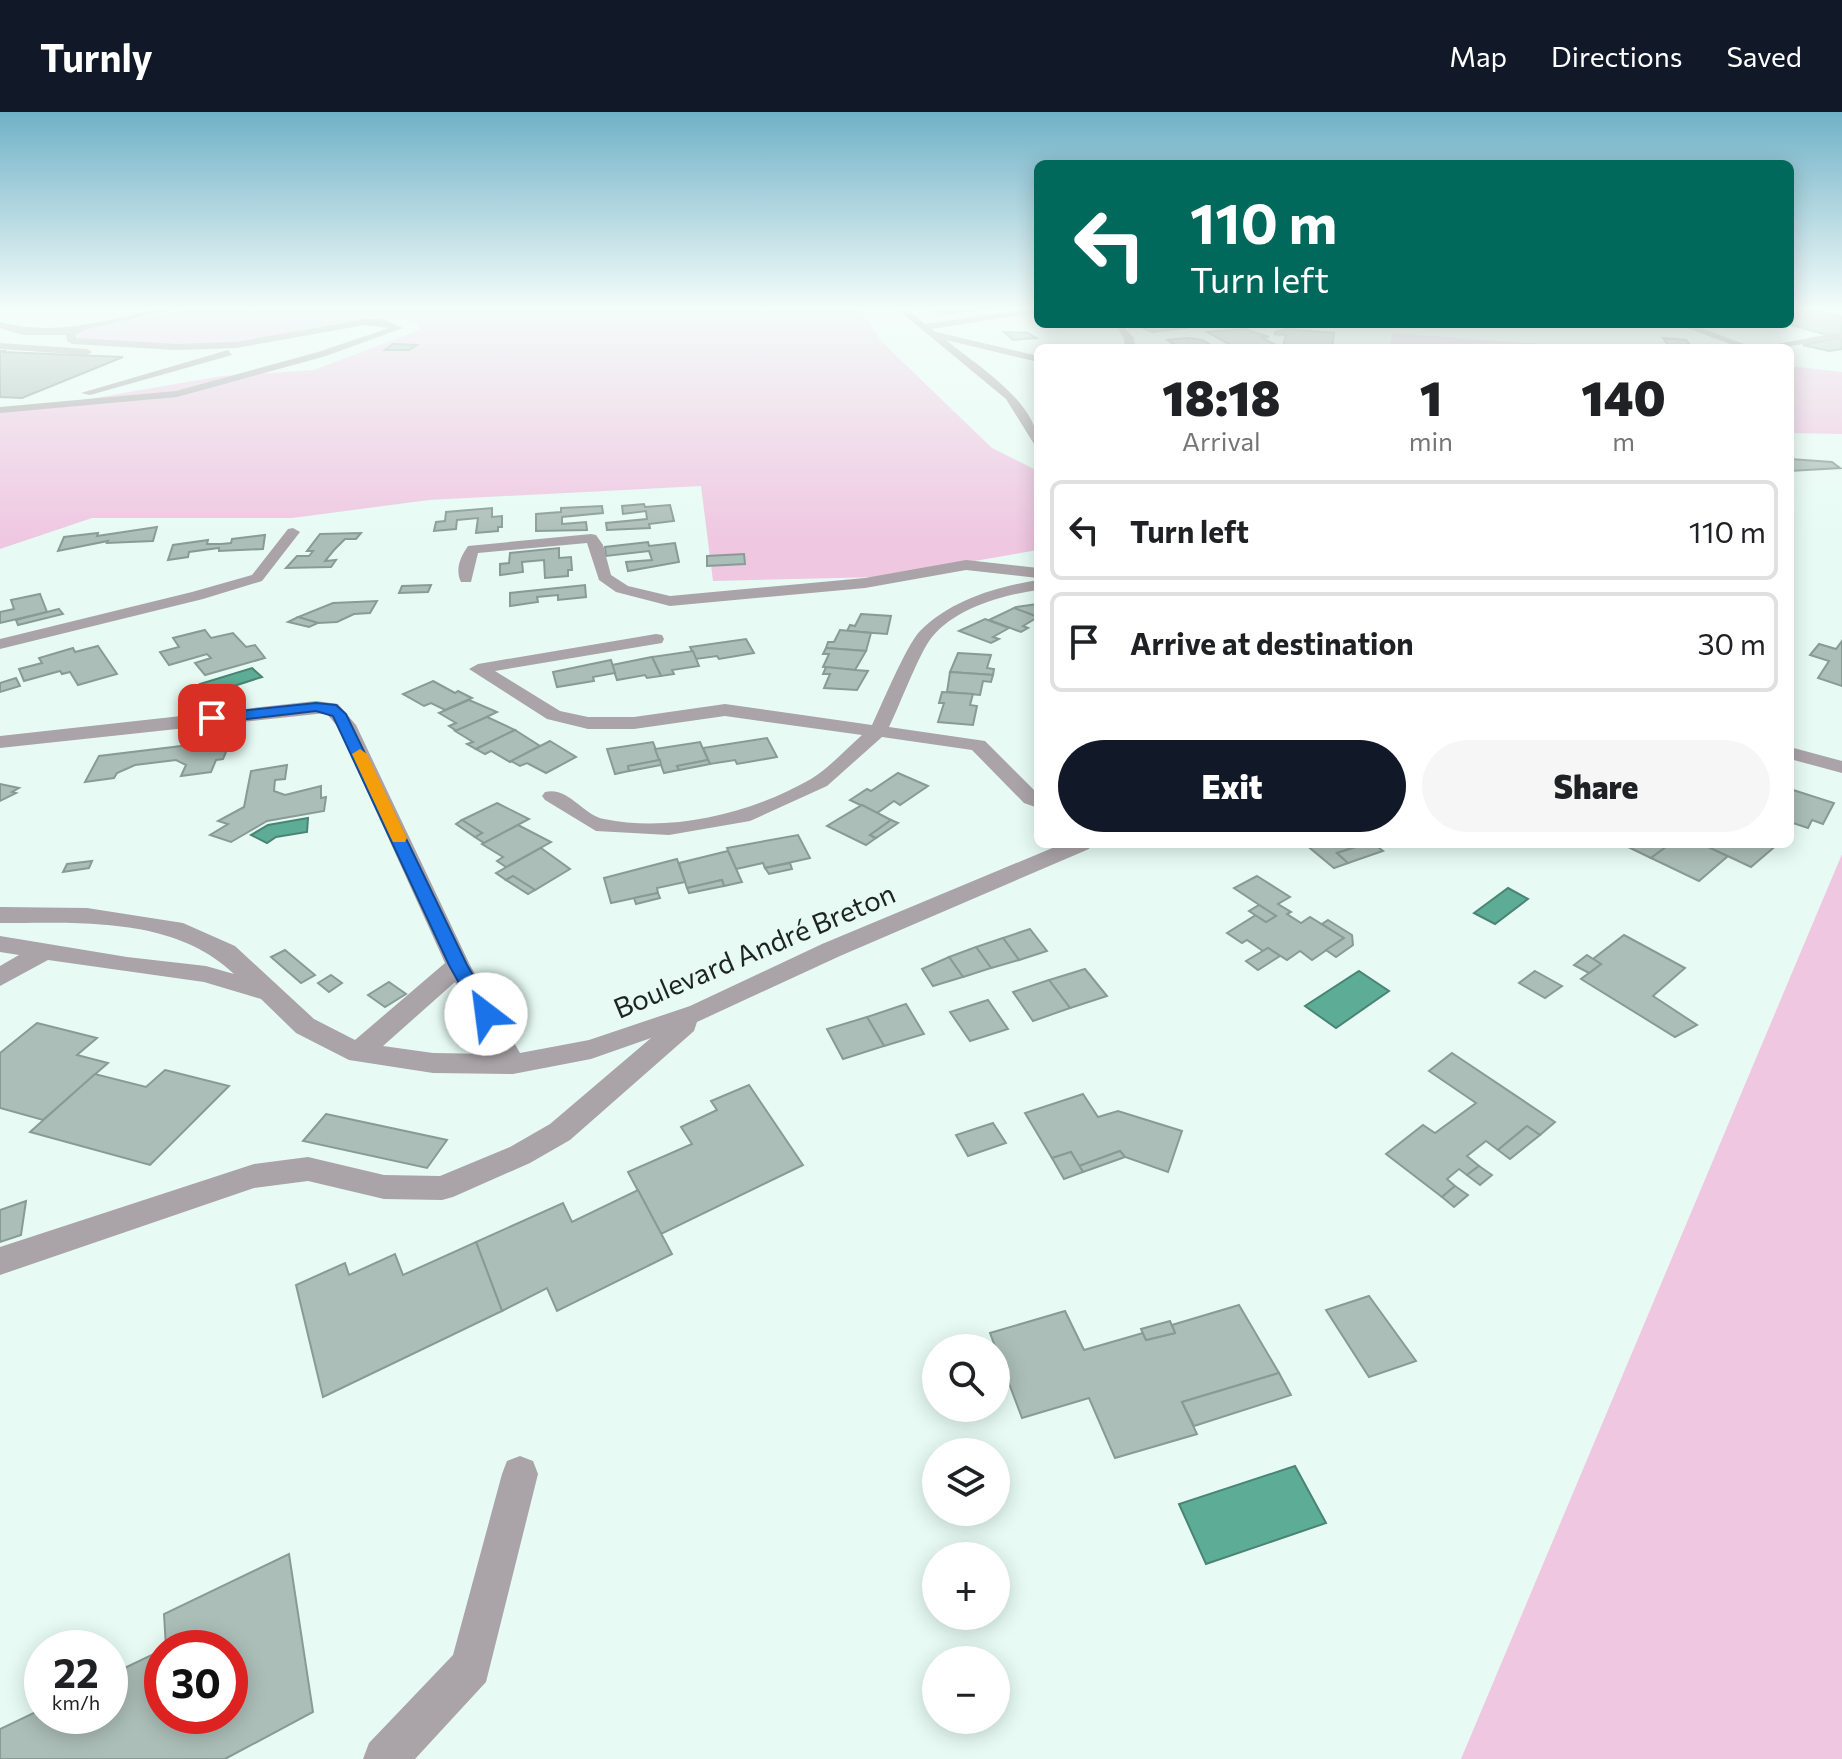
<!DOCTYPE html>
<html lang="en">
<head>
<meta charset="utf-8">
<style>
  :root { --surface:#fff; --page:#f6f6f6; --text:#202124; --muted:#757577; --line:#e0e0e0; --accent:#111827 }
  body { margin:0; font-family:Commissioner,sans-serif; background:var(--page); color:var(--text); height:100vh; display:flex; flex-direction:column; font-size:30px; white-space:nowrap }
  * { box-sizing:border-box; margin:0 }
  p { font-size:26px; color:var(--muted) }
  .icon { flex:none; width:44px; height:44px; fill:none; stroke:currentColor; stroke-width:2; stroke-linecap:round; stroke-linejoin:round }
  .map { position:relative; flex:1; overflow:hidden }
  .drawer { position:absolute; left:1034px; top:232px; width:760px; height:504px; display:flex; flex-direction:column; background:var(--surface); border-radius:12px; box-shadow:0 4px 20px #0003 }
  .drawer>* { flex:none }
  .hud { position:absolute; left:1034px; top:48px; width:760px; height:168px; border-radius:12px; box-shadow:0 4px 20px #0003; background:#00695c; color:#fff; overflow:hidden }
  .controls { position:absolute; left:922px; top:1222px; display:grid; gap:16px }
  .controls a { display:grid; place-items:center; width:88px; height:88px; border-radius:50%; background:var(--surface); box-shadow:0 4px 20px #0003; font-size:40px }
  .speed { position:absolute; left:24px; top:1518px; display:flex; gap:16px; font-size:40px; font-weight:700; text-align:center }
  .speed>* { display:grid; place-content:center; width:104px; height:104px; border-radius:50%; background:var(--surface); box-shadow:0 4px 20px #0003; line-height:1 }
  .speed small { font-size:20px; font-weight:400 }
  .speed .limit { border:12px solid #d22; background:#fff; color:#111 }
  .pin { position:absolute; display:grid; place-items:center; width:68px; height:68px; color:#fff; margin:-34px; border-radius:16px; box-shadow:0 4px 12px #0006 }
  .me { position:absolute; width:88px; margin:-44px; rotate:330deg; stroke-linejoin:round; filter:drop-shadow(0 0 6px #0008) }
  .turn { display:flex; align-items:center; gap:28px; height:168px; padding:0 24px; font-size:36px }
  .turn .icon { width:104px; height:104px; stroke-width:2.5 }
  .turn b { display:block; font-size:56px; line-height:68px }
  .eta { display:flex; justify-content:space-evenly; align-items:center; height:136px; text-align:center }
  .eta b { font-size:48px; font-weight:800; line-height:56px }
  .button { display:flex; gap:16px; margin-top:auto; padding:16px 24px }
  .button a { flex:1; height:92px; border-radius:48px; background:var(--accent); color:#fff; font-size:32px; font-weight:800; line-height:92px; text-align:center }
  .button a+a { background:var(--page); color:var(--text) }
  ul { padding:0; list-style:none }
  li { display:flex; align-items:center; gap:24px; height:100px; margin:0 16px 12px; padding:0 8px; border:4px solid var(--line); border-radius:12px }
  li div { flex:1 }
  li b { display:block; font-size:30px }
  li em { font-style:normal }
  header { display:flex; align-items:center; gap:48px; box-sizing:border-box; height:112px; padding:0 40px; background:var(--accent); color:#fff }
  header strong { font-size:38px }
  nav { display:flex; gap:44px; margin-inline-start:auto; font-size:28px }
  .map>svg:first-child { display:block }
</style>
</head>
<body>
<header>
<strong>Turnly</strong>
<nav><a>Map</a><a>Directions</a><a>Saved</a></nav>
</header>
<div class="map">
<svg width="1842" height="1647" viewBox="0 0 1842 1647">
  <rect width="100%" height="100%" fill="#e7fbf4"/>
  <!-- green -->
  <g fill="#efc7e1">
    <path d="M195 196H859L882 230 992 336 1038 359V438L882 465 713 469 701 374 429 388 292 406H92L0 437V295L66 291 222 264 314 258 422 217 415 209C354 200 297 222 238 231 186 238 129 231 77 228L78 222 86 216Z"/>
    <polygon points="1392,221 1594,236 1390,236"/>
    <polygon points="1790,254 1842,260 1842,322 1790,321"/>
    <polygon points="1842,742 1842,1647 1461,1647"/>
  </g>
  <!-- water -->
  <g fill="#5dad96" stroke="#4a8473" stroke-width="2">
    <polygon points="252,556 262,565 209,582 200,572"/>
    <polygon points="308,706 307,720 276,725 267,731 251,723 268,713"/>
    <polygon points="1508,776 1528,787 1495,812 1474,801"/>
    <polygon points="1359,859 1389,879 1336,916 1305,894"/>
    <polygon points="1295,1354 1326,1411 1206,1452 1179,1392"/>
  </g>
  <!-- building -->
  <g fill="#abbeb7" stroke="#899b95" stroke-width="2">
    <polygon points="931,196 992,196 938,202"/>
    <polygon points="1807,196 1842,205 1842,222 1831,224 1788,212 1792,202 1790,197"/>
    <polygon points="1177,212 1186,216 1152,220 1137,213"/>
    <polygon points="1245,217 1269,225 1261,225 1281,236 1236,236 1207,220"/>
    <polygon points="1287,217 1334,221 1332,236 1283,235 1286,223 1275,222 1275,220"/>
    <polygon points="1004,220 1028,221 1036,226 1013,228"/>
    <polygon points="1842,225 1842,237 1829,239 1803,233"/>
    <polygon points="1188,226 1202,228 1211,233 1179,235 1167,228"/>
    <polygon points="1663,226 1686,228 1692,235 1669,234"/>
    <polygon points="393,232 417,233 409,238 385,238"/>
    <polygon points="0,239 6,239 2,240 123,245 22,286 0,285"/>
    <polygon points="1790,347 1832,350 1840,356 1790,359"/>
    <polygon points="644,392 645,395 670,393 674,409 649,412 650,416 607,418 606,411 647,407 646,399 623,402 622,394"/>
    <polygon points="602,394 603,401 562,405 562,412 586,410 587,418 536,419 536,402 561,400 561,396"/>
    <polygon points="492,396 492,405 502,404 502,415 498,415 498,419 476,421 478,406 457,408 456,417 434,419 436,410 445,409 446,400"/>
    <polygon points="157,415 153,429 107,431 108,429 58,439 64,425 98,421 97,424"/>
    <polygon points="361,421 356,427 345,427 334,438 325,449 336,448 331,455 286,456 297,444 309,444 313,439 307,439 320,422"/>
    <polygon points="265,423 263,437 219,439 219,436 189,440 188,445 168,448 173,433 208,428 207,432 221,432 231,431 232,427"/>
    <polygon points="648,430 649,434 675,431 679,450 628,459 626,450 652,448 649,439 606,444 605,435"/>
    <polygon points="559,436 559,446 571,445 572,458 568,458 568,464 545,466 544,448 522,450 523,460 500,463 500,452 509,451 510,441"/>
    <polygon points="744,442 745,452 707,454 707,444"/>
    <polygon points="431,473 428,480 399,481 402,474"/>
    <polygon points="585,473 586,485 558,488 558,483 537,485 538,490 510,494 510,481"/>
    <polygon points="40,482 47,500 0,511 0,500 14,497 11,488"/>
    <polygon points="377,489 370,501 354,502 337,510 318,511 298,505 333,491"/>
    <polygon points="1038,492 1038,505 1014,496 1016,495"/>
    <polygon points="1014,496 1038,505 1023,514 1028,516 1021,520 989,508"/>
    <polygon points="59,497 63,502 18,513 16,508"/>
    <polygon points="861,502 891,504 887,522 847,519 850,513 855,514"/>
    <polygon points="298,505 318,511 309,515 288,510"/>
    <polygon points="985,507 1009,516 993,525 999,527 991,531 959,519"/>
    <polygon points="205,518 211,526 233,521 246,535 255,533 265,546 205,563 195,551 211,546 207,542 169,553 160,540 179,535 173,526"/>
    <polygon points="840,518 871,521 866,539 826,536 828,530 834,530"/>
    <polygon points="746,527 754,541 719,547 717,544 696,547 690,535"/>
    <polygon points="1842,529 1842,574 1818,566 1829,549 1810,543 1819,532 1836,537"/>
    <polygon points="98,534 117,562 78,573 70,560 62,562 60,559 24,569 19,557 42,551 39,546 73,536 75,540"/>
    <polygon points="826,536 866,539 855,558 823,555 829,542 823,542"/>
    <polygon points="693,539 699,554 672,558 674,562 661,564 652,545"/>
    <polygon points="958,541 991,543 987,556 994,557 993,563 950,560"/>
    <polygon points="652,545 661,564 647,566 645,563 617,568 612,553"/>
    <polygon points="611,548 615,561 593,565 594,569 557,575 553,560"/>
    <polygon points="826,555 855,558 868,559 857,578 824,576 830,562 823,562"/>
    <polygon points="950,560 993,563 991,570 983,569 980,583 947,580"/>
    <polygon points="16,566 20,574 0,580 0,571"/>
    <polygon points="433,569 455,581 458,579 472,586 445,598 431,591 424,594 403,582"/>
    <polygon points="942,580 973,582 970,593 977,594 973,613 938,610 944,591 939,591"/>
    <polygon points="469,588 497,600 457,619 449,614 456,611 439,601"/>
    <polygon points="487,605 515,618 476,637 467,632 473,630 455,619"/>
    <polygon points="515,618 540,634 510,650 491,639 485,642 476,637"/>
    <polygon points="767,626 777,645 737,652 735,648 710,652 703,636"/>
    <polygon points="231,628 223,647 216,648 211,660 181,664 186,653 176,648 135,653 117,661 114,666 85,670 99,644"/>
    <polygon points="550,629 576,645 546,661 527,651 520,654 511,649"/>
    <polygon points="653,630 660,648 628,654 629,659 615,662 607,637"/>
    <polygon points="700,630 708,648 677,654 679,658 664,661 655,637"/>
    <polygon points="660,648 661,653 629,659 628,654"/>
    <polygon points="708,648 710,652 679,658 677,654"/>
    <polygon points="287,653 285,667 275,668 274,679 285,683 321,674 321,686 326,685 324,699 267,709 231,730 210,723 228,712 218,709 244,695 251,659"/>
    <polygon points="898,661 928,674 900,693 894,689 877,701 850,688 867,677 871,679"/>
    <polygon points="0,672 19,676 12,680 16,681 0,689"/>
    <polygon points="1790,677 1834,691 1823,712 1812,708 1808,716 1790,710"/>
    <polygon points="497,691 529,707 484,731 475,725 482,721 462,708"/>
    <polygon points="862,693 891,708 870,723 876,726 866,733 827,714"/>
    <polygon points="462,708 482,721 475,725 456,712"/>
    <polygon points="891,708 898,711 876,726 870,723"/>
    <polygon points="518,713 551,730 506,755 497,749 503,745 482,732"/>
    <polygon points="798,723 810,746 765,756 763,751 736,757 727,736"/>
    <polygon points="1305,732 1365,732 1337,741 1348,751 1334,756"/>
    <polygon points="1365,732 1374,732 1383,739 1348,751 1337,741"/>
    <polygon points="1622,732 1670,732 1651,746"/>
    <polygon points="1670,732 1702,732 1728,744 1699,769 1651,746"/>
    <polygon points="1702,732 1778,732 1751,755"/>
    <polygon points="541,736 570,757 535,778 513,764 506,768 496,761"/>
    <polygon points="728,739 742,770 724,774 722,768 687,776 679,751"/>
    <polygon points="677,747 685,770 657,776 658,781 611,791 604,766"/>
    <polygon points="92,749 89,756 63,760 67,752"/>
    <polygon points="790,751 792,757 769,762 765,756"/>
    <polygon points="513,764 535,778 528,782 506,768"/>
    <polygon points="1257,764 1290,785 1278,792 1291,800 1287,802 1301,811 1310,805 1344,826 1312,848 1300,839 1287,848 1268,836 1263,839 1247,828 1242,831 1227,821 1256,803 1266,810 1276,804 1234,776"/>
    <polygon points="722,768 724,774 689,781 687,776"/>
    <polygon points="658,781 660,786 636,792 634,786"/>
    <polygon points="1259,793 1276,804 1266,810 1249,799"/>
    <polygon points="1328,808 1352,823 1353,833 1336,845 1326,838 1344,826 1322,812"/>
    <polygon points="1030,817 1047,839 1019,848 1003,826"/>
    <polygon points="1624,823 1685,856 1653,884 1697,913 1675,925 1581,867 1601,852 1593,847"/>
    <polygon points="1003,826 1019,848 991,856 976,835"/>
    <polygon points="976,835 991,856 963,865 949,845"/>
    <polygon points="1268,836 1280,844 1258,858 1246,849"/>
    <polygon points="285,838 315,863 301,871 271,845"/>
    <polygon points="1587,843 1601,852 1589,861 1574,853"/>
    <polygon points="949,845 963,865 933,874 922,857"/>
    <polygon points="1085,857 1107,884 1070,896 1049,868"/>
    <polygon points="1535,859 1562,874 1545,886 1519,871"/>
    <polygon points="331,863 342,871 329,880 318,871"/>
    <polygon points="1049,868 1070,896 1033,909 1013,880"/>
    <polygon points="389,870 406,882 385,895 368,883"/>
    <polygon points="988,888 1008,917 970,929 950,900"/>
    <polygon points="906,892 924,922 884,934 867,905"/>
    <polygon points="867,905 884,934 843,947 827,917"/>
    <polygon points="37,911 97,926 77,943 108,951 43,1008 0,996 0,941"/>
    <polygon points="1452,941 1555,1010 1540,1023 1527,1014 1498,1038 1486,1029 1467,1044 1479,1054 1467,1063 1459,1057 1447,1067 1455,1074 1442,1085 1386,1042 1423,1013 1435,1021 1476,991 1429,959"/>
    <polygon points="165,958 229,974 150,1053 30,1020 95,962 146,975"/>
    <polygon points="749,973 803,1053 661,1122 628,1060 692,1032 681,1015 717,998 711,989"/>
    <polygon points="1083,982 1098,1005 1118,999 1182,1019 1168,1060 1125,1045 1120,1039 1079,1054 1071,1040 1052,1046 1025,1001"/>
    <polygon points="326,1002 447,1028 427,1056 303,1029"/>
    <polygon points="993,1011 1006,1031 968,1044 956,1023"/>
    <polygon points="1527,1014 1540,1023 1510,1047 1498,1038"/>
    <polygon points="1120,1039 1125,1045 1083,1060 1079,1054"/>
    <polygon points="1071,1040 1083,1060 1064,1067 1052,1046"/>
    <polygon points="1479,1054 1492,1063 1480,1073 1467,1063"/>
    <polygon points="1455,1074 1468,1083 1454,1095 1442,1085"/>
    <polygon points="638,1078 672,1142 557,1199 547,1176 502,1199 476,1130 563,1091 572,1110"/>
    <polygon points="26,1089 21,1123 0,1130 0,1098"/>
    <polygon points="476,1130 502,1199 323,1285 296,1173 345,1151 349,1163 395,1142 403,1163"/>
    <polygon points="1369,1184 1416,1249 1369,1265 1326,1198"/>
    <polygon points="1239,1193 1279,1261 1182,1290 1197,1322 1115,1346 1089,1286 1022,1306 990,1221 1065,1199 1084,1238 1143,1221 1146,1228 1175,1221 1172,1213"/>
    <polygon points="1170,1209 1175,1221 1146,1228 1141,1217"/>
    <polygon points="1279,1261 1291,1283 1194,1314 1182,1290"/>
    <polygon points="289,1442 313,1600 225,1647 0,1647 0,1617 42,1597 42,1604 110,1604 110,1563 162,1538 162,1604 230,1604 230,1536 166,1536 164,1502"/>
  </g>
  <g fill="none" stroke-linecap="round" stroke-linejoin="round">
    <!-- minor -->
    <g fill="#aaa3a7" fill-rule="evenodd">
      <path d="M162 196H178L84 218 76 223V226L176 232 236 230 365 207H383L403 216 326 244 177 285 0 301V295L176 279 318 240 389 216 365 213 236 236 176 238 72 232 67 229 66 223H23L0 216V210C55 225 107 208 162 196Z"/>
      <path d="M896 196H905L925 212 1038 196V200L931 217 936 220 1038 244V250L946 228C976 253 1038 290 1038 333L1034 332 1006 287Z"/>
      <polygon points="1676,212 1690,212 1755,236 1741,236"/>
      <polygon points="1117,215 1123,215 1134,226 1135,236 1125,236 1124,227"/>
      <polygon points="1842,220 1842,226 1778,236 1755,236"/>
      <polygon points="0,231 87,237 92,240 87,243 0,237"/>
      <polygon points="228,238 232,243 90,283 81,281"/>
      <polygon points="293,416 300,420 262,469 203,487 0,537 0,527 192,480 252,463 288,417"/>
      <path d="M591 422 596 423 603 433 611 463 628 474 670 484 865 466 966 448 1038 456V466L966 458 865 476 670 494 616 480 599 468 587 431 478 441 471 470H461C455 458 460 445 468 434Z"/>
      <path d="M1038 468V478C1002 483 956 496 932 525 919 541 900 593 889 615L985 629 1038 682V696L1024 691 972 638 882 625 827 674 750 709 669 723 596 719 545 688 542 684 545 680C568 674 583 703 604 707 672 721 752 701 811 667 829 656 846 637 862 623L725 604 634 617H588L547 607 469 557 478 552 656 522 662 523 664 527 662 531 495 559 560 599 588 605H634L725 592 872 613C882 592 907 532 920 519 951 488 996 475 1038 468Z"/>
      <path d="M316 589 338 592 356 613 470 853 520 941 589 928 690 894 822 832 1062 732H1092L1089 737 840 844 697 910 694 919 570 1028 530 1051 453 1085 442 1088 384 1087 308 1069 254 1076 0 1163V1135L254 1052 308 1045 384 1063 440 1064 510 1035 550 1012 651 926 591 947 513 962 433 961 349 948 296 921 261 887 204 870 48 848 0 874V854L19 843 0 840V824L127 845 206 854 234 862C174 804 78 811 0 811V795L87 796 183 811 235 834 314 907 355 928 445 851 338 615 326 601 0 636V624ZM455 870 494 942 433 941 383 934Z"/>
      <polygon points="1790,635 1842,649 1842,661 1790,647"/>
      <polygon points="520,1344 533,1349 538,1362 486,1570 415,1647 363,1647 369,1631 453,1543 502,1362 507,1349"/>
    </g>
  </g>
  <!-- sky -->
  <linearGradient id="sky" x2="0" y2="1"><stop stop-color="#70b1c7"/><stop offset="0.46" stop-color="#f4fdfa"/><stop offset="1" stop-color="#f4fdfa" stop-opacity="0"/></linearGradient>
  <rect width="1842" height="427" fill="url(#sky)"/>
  <!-- route -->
  <polygon fill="#1a73e8" stroke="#114b97" stroke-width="2" points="316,591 336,593 346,602 467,853 496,902 493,907 479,907 449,853 333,604 316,599 212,611 205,606 212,602"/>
  <!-- slow -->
  <polygon fill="#f59e0b" points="360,637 367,642 407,726 405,730 393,730 391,726 352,642"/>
  <g text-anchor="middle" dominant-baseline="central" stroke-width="6" stroke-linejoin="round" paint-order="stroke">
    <!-- street labels -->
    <g font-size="28" fill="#1d2422" stroke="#e7fbf4">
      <text transform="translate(754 838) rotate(-23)">Boulevard André Breton</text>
    </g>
  </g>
</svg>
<div class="controls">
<a><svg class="icon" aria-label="search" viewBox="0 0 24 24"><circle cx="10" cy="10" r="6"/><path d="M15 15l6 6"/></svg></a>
<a><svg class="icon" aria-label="layers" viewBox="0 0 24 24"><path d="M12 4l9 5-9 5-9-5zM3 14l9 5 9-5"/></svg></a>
<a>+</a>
<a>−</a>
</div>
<div class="speed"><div>22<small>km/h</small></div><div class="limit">30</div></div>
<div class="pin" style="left:212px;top:606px;background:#d93025"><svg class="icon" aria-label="arrive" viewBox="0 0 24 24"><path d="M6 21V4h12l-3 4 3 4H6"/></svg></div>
<svg class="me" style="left:486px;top:902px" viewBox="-20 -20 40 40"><circle r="19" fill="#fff"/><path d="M0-13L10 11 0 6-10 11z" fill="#1a73e8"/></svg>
<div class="hud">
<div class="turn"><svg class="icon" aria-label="left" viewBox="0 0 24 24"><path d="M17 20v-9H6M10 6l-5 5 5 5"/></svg><div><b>110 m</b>Turn left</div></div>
</div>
<section class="drawer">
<div class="eta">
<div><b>18:18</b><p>Arrival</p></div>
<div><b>1</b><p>min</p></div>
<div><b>140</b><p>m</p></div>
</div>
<ul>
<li><svg class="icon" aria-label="left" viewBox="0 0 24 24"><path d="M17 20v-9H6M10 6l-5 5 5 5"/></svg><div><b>Turn left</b></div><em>110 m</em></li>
<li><svg class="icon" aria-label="arrive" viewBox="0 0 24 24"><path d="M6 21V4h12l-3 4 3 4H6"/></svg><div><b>Arrive at destination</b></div><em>30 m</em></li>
</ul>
<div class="button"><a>Exit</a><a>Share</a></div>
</section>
</div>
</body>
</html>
